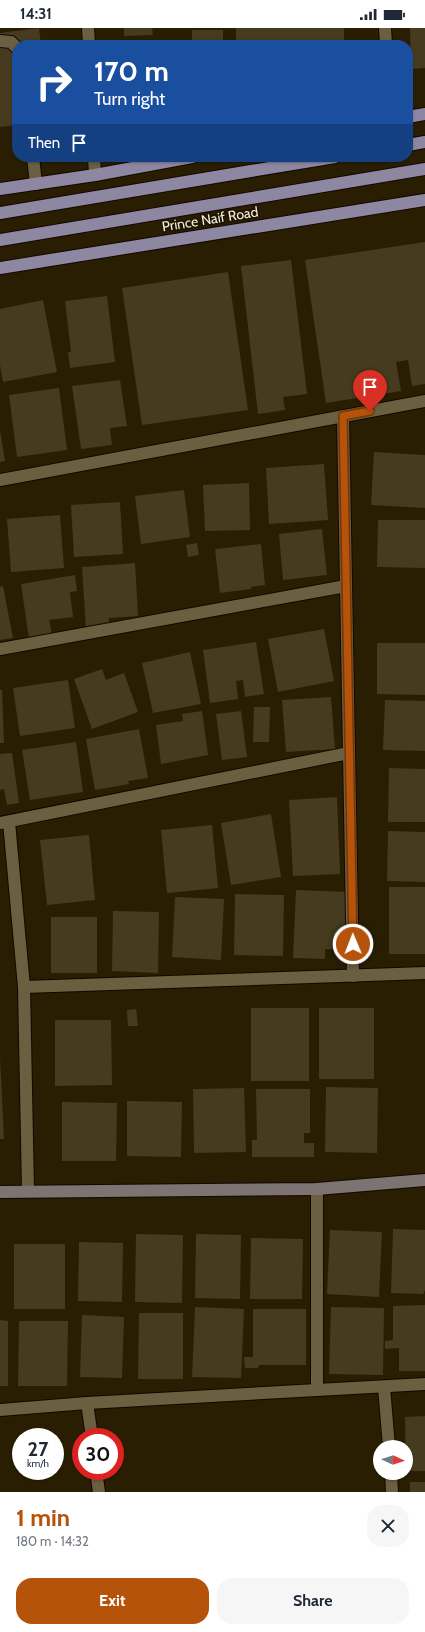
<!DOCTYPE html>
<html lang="en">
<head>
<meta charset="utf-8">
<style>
  :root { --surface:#fff; --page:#f6f6f7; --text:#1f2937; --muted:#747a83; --accent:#b45309 }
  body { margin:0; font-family:Cabin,sans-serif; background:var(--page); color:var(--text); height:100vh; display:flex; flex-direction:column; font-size:15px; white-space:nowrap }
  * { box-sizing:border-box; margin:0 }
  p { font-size:13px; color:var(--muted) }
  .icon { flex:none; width:22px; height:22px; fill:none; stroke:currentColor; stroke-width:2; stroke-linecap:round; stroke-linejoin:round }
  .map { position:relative; height:1464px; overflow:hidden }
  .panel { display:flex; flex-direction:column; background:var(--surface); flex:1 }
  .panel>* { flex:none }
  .hud { position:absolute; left:12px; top:12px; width:401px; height:122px; border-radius:16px; box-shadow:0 1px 3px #0004; background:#1a4fa0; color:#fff; overflow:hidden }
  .needle { width:26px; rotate:93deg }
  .fabs { position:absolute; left:373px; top:1412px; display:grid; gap:8px }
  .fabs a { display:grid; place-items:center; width:40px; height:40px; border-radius:50%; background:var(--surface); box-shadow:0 1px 3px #0004; font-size:20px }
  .speed { position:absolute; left:12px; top:1400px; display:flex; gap:8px; font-size:20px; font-weight:700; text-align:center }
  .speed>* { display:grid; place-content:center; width:52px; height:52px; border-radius:50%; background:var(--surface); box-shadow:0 1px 3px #0004; line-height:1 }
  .speed small { font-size:10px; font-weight:400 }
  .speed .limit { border:6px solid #d22; background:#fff; color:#111 }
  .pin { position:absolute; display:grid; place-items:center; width:34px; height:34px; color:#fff; margin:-41px -17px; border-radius:50% 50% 50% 0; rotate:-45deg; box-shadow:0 0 4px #0007 }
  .pin .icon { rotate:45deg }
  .me { position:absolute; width:44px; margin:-22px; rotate:359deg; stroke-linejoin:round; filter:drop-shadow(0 0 3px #0008) }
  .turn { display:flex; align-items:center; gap:14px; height:84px; padding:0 16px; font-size:18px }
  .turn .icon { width:52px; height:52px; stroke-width:2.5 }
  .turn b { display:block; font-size:28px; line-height:34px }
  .then { display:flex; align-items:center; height:38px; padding:0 16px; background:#0003; gap:8px; font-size:15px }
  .round { display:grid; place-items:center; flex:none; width:42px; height:42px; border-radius:16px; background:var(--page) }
  .headline { display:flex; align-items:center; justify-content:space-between; height:68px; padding:0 16px }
  h1 { font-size:24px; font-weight:800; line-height:30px; color:var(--accent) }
  .cta { display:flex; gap:8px; margin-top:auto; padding:8px 16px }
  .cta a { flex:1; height:46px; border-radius:16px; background:var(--accent); color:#fff; font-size:16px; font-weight:800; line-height:46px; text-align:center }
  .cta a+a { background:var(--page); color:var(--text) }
  .status { display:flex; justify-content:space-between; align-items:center; height:28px; padding:0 20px; background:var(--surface); direction:ltr }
  .status svg { height:11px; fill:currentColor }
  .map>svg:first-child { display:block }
</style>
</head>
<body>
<div class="status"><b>14:31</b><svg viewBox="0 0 49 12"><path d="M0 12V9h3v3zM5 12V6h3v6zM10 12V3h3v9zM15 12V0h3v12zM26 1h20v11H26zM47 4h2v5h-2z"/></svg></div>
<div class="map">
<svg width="425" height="1464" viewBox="0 0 425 1464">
  <rect width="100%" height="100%" fill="#291e02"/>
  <!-- building -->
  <g fill="#463b1e">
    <polygon points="39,0 41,17 17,17 17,97 0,99 0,5"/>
    <polygon points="124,0 152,0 153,7 124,8"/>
    <rect x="236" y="0" width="108" height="17"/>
    <polygon points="410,0 425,0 425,40 411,41"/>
    <rect x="192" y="2" width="31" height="13"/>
    <polygon points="425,214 425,356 412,358 408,332 396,334 401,363 326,375 305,232"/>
    <polygon points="291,232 307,366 283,369 285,382 258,386 241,238"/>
    <polygon points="228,244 248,382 142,397 122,260"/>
    <polygon points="107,268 115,334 70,340 68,324 71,324 65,273"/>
    <polygon points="43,272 57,344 3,354 0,337 0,281"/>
    <polygon points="120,352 127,398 110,400 112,417 81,421 72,358"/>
    <polygon points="59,360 67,422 17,429 9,367"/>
    <polygon points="0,403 5,433 0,434"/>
    <polygon points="374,424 425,427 425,480 371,477"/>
    <polygon points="324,436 328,492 269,496 266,440"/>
    <polygon points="249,455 250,502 205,503 203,457"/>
    <polygon points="184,462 190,509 141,516 135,468"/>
    <polygon points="120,474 123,526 74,529 71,477"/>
    <polygon points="60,487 64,540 11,544 7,491"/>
    <polygon points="378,492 425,492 425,540 377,539"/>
    <polygon points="322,501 327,547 283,552 279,506"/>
    <polygon points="197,515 199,527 188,529 186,517"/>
    <polygon points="261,516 265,557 251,559 251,561 220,565 215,521"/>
    <polygon points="135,535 138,588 109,590 109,600 86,602 82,539"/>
    <polygon points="75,547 77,563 70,564 73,589 49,592 52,607 29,611 21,556"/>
    <polygon points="3,558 13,610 0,612 0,559"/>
    <polygon points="324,601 334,653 278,664 268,611"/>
    <polygon points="256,614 264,666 245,669 243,652 236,653 238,671 210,675 203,622"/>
    <polygon points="377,615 425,615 425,667 377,666"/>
    <polygon points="190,624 201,676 153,685 142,635"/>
    <polygon points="102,641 106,652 124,645 138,684 92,701 74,651"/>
    <polygon points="68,652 75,700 20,708 13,660"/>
    <polygon points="0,662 2,662 4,715 0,715"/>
    <polygon points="331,669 335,721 286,724 282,672"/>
    <polygon points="385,672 425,673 425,723 383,722"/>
    <polygon points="254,679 270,679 269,714 253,714"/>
    <polygon points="202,683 208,727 161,736 156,697 183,693 182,686"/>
    <polygon points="241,683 247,729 222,732 216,686"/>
    <polygon points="139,701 148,750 128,753 129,756 95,762 86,711"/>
    <polygon points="76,714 83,764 30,772 22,722"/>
    <polygon points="12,725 19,775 7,777 4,761 0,762 0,726"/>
    <polygon points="389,740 425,741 425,794 388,794"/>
    <polygon points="337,769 340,846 293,848 289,772"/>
    <polygon points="271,786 281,849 231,857 221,795"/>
    <polygon points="212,797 218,860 167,865 161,802"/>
    <polygon points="388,803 425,804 425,854 387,853"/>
    <polygon points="89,807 95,872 47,877 40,812"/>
    <rect x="389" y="859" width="36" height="67"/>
    <polygon points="296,862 348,864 346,922 325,921 325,931 293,930"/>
    <polygon points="235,866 284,867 283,928 234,927"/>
    <polygon points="175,869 224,871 221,932 172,929"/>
    <polygon points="113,883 159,884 158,945 112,943"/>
    <rect x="51" y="889" width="46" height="56"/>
    <rect x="251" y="980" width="58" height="73"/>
    <rect x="319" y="980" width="55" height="71"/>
    <polygon points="136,981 138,998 128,998 127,982"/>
    <polygon points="55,992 111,992 112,1057 55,1058"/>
    <polygon points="0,1029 4,1111 0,1111"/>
    <polygon points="326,1059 378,1060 377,1125 325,1124"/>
    <polygon points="244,1060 246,1124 194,1125 193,1061"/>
    <polygon points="256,1061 310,1061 310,1105 304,1105 304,1115 314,1115 314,1129 252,1129 252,1112 257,1112"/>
    <polygon points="127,1073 182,1074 181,1129 127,1128"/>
    <polygon points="62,1074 117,1075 116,1133 62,1133"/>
    <polygon points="393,1201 425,1202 425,1262 423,1266 391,1265"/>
    <polygon points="330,1202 382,1204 379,1269 327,1266"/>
    <polygon points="136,1206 183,1207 182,1275 135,1274"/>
    <polygon points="196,1206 241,1207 240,1271 195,1270"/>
    <polygon points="251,1210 303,1211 302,1271 250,1271"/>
    <polygon points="79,1214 123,1215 122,1274 78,1273"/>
    <rect x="14" y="1216" width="51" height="65"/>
    <polygon points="425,1277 425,1343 399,1343 399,1320 385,1321 385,1313 393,1312 393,1278"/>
    <polygon points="195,1279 244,1281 241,1350 192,1349"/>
    <polygon points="331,1279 384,1280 383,1347 329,1346"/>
    <polygon points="253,1281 306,1281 306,1337 259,1337 258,1340 245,1340 244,1329 253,1329"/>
    <polygon points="139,1285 183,1285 183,1351 138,1351"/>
    <polygon points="82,1287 124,1289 122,1350 80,1349"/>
    <polygon points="0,1292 8,1293 8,1358 0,1358"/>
    <polygon points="19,1293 68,1293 67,1358 18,1358"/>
    <polygon points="425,1388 425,1443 406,1443 405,1389"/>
    <rect x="410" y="1454" width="15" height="10"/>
  </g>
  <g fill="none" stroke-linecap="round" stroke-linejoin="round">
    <defs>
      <g id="lane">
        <polyline points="0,13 11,14 17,20"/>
        <polyline points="33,129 36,156"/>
      </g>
      <g id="street">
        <polyline points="88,0 89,17"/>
        <polyline points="385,0 386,17"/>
        <polyline points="94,129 95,147"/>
        <polyline points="343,388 353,948"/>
        <polyline points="0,452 425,373"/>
        <polyline points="0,621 346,558"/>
        <polyline points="9,794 24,959 28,1162"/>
        <polyline points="0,795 349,725"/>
        <polyline points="24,959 425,945"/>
        <polyline points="384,1359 389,1419"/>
        <polyline points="317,1362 317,1161"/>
        <polyline points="87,1375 92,1409"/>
        <polyline points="0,1382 87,1375 425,1356"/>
        <polyline points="96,1443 99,1464"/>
        <polyline points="391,1445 392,1464"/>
      </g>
      <polyline id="secondary" points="0,1164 317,1161 425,1152"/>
      <g id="primary">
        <polyline points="408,89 425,86"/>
        <polyline points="408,117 425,114"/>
        <polyline points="0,161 95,147 192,129"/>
        <polyline points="0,185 335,129"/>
        <polyline points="0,212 425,141"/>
        <polyline points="0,240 425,172"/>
      </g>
    </defs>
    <!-- lane casing -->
    <use href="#lane" stroke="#120800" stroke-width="14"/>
    <!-- street casing -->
    <use href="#street" stroke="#120800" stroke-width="14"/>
    <!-- secondary casing -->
    <use href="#secondary" stroke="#120800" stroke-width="14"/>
    <!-- primary casing -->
    <use href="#primary" stroke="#120800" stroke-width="14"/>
    <!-- lane -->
    <use href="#lane" stroke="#6b5f41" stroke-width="12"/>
    <!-- street -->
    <use href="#street" stroke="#6b5f41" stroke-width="12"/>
    <!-- secondary -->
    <use href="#secondary" stroke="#7c7372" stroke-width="12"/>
    <!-- primary -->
    <use href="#primary" stroke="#8d87a2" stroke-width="12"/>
  </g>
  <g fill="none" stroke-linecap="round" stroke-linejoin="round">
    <defs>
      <polyline id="route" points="353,916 343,388 370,383"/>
    </defs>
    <!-- route casing -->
    <use href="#route" stroke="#753606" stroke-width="10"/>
    <!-- route -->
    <use href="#route" stroke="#b45309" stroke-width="7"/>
  </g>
  <g text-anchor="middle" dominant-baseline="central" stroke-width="4" stroke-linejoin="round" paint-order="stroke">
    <!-- street labels -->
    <g font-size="14" fill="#f6efde" stroke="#1f1500">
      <text transform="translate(210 191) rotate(-9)">Prince Naif Road</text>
    </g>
  </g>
</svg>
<div class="fabs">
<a><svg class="needle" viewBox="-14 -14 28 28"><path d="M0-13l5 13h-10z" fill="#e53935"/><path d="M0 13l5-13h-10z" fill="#747a83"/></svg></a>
</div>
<div class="speed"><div>27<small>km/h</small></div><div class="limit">30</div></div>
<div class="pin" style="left:370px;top:383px;background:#d93025"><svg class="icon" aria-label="arrive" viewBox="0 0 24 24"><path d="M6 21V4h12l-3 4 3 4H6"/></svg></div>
<svg class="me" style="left:353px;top:916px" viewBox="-20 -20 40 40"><circle r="17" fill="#b45309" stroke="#fff" stroke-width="3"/><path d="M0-11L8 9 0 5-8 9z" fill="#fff"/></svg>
<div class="hud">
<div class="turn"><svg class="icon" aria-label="right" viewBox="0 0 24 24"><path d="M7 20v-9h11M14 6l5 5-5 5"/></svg><div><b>170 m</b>Turn right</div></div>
<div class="then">Then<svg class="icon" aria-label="arrive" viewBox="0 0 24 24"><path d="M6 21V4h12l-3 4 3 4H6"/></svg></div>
</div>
</div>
<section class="panel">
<div class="headline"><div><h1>1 min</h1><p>180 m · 14:32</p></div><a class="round"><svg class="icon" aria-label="close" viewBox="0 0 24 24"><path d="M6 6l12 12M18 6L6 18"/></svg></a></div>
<div class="cta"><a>Exit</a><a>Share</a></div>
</section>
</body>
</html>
